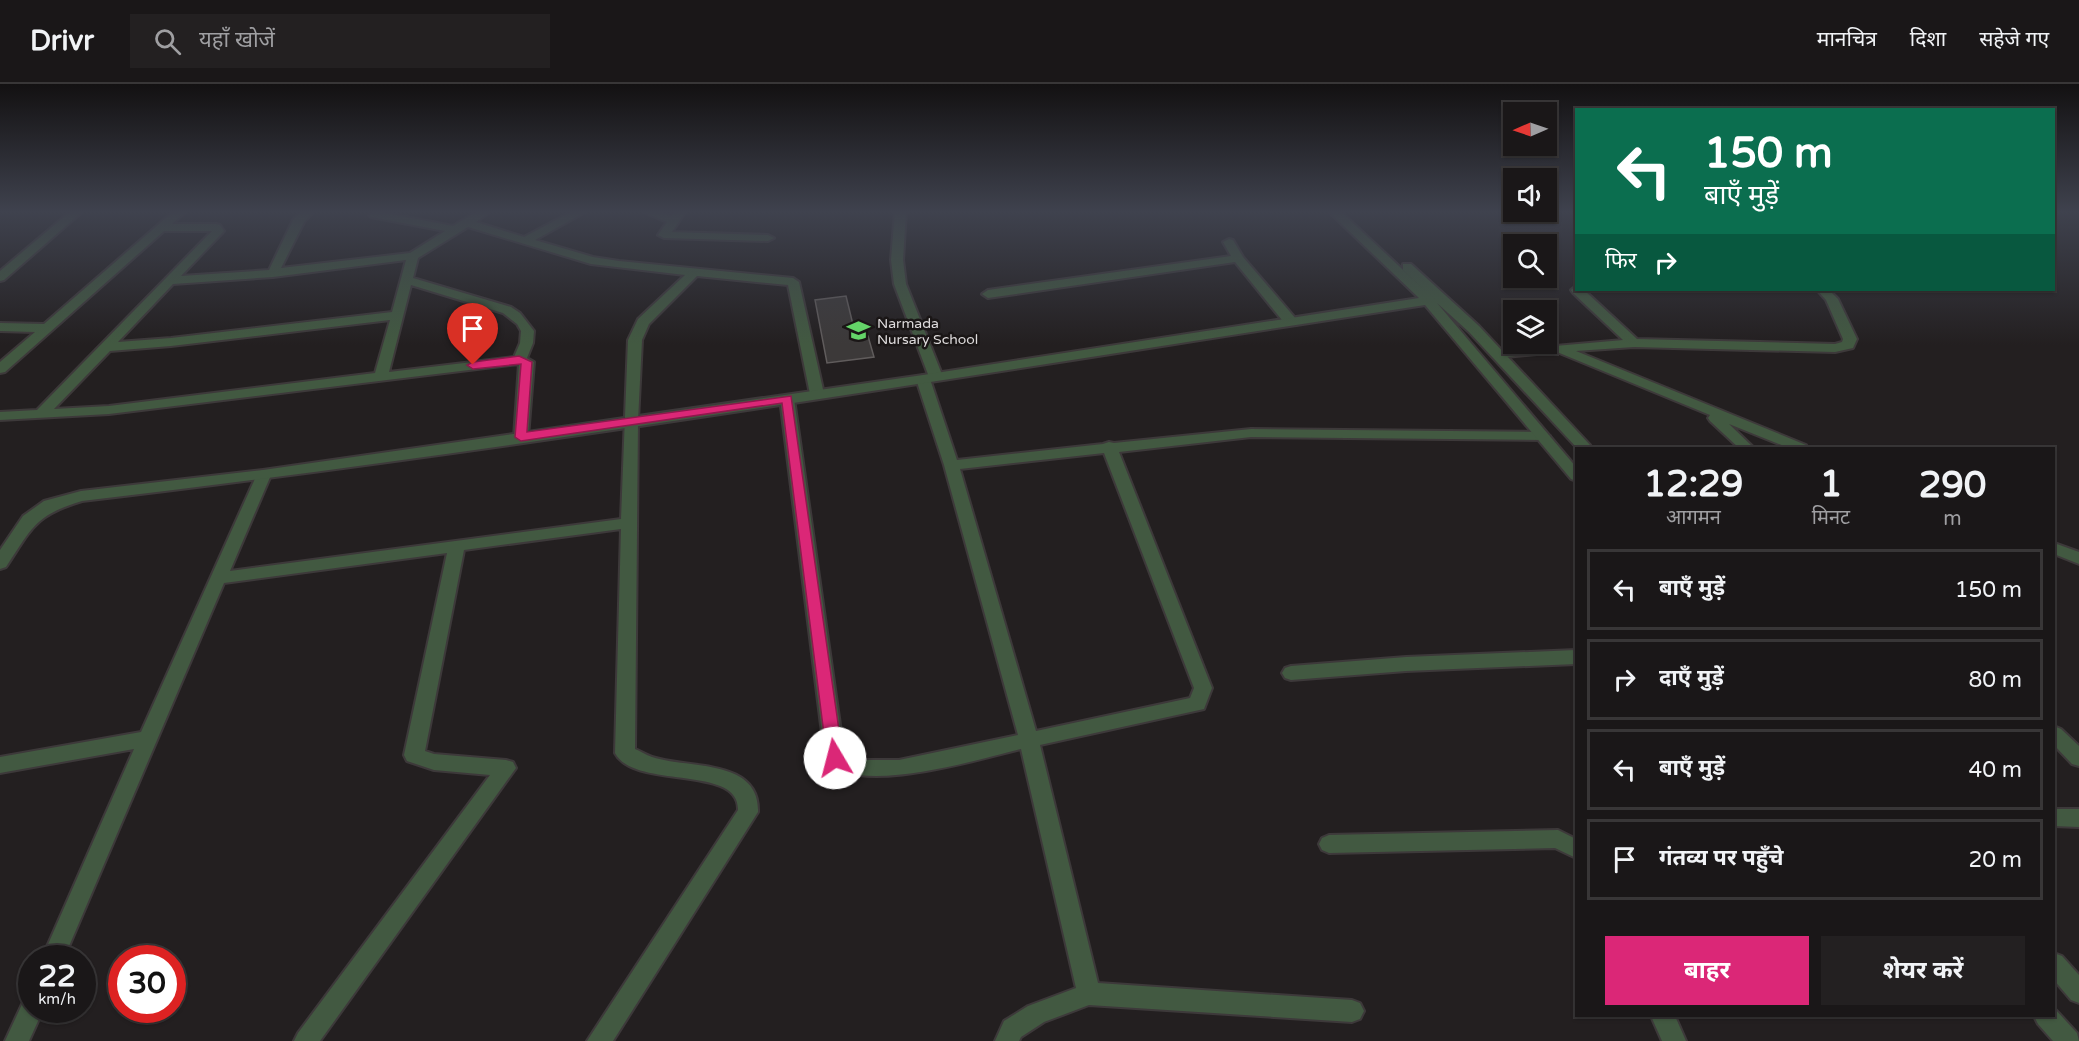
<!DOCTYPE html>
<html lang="hi">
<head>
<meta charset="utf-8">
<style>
  :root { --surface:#1a1718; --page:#232021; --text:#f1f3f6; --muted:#9f9fa2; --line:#383637; --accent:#db2777 }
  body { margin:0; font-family:"Varela Round","Noto Sans Devanagari",sans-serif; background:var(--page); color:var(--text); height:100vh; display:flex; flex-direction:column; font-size:22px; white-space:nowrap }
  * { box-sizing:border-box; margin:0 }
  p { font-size:20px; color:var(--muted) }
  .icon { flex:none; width:33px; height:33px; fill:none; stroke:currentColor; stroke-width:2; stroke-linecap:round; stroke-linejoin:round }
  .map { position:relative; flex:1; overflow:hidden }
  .drawer { position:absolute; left:1575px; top:363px; width:480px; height:570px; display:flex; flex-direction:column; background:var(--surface); border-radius:0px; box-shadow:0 2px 4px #0004,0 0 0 2px var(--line) }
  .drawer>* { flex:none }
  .hud { position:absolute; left:1575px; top:24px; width:480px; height:183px; border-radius:0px; box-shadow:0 2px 4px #0004,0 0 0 2px var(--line); background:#0b6e4f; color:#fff; overflow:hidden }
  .needle { width:39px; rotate:268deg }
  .fabs { position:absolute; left:1503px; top:18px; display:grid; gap:12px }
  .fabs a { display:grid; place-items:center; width:54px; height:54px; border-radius:0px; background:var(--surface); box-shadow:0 2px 4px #0004,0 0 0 2px var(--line); font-size:30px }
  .speed { position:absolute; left:18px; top:861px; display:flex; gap:12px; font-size:30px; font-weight:700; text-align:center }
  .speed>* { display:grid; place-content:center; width:78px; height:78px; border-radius:50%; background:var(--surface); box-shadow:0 2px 4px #0004,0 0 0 2px var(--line); line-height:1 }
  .speed small { font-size:15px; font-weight:400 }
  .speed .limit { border:9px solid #d22; background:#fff; color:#111 }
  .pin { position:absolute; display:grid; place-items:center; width:51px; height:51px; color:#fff; margin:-62px -26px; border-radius:50% 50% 50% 0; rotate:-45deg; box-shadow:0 0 6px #0007 }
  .pin .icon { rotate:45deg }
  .me { position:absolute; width:66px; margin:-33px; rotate:352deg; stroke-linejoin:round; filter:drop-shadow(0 0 4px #0008) }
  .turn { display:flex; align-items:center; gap:21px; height:126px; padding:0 30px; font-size:27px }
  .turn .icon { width:78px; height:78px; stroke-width:2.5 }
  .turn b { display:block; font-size:42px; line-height:51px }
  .then { display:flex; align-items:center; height:57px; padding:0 30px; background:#0003; gap:12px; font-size:22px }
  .eta { display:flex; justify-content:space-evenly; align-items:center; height:102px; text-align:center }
  .eta b { font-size:36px; font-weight:700; line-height:42px }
  .action { display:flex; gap:12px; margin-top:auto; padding:12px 30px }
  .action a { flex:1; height:69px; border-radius:0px; background:var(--accent); color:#fff; font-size:24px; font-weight:700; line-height:69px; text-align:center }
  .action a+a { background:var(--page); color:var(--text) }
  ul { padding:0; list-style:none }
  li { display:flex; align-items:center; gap:18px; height:81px; margin:0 12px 9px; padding:0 18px; border:3px solid var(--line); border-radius:0px }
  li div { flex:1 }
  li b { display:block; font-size:22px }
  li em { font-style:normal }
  header { display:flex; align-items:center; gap:36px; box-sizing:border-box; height:84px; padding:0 30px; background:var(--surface); border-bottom:2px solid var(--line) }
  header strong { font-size:28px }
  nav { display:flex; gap:33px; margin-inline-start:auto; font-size:21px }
  .search { width:420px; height:54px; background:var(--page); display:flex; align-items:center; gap:15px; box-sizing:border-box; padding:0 21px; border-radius:0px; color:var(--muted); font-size:22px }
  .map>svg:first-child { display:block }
</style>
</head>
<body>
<header>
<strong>Drivr</strong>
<div class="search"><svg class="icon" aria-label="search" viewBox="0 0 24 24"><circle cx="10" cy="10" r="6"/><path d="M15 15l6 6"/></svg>यहाँ खोजें</div>
<nav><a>मानचित्र</a><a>दिशा</a><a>सहेजे गए</a></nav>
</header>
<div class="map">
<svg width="2079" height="957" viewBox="0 0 2079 957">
  <rect width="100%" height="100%" fill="#231f20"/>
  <!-- building -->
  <polygon fill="#3c3939" stroke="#605c5c" stroke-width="1.5" points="846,212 856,253 868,252 874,273 827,279 815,216"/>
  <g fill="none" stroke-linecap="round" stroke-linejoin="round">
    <defs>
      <g id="minor">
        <polygon points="71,127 83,127 4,196 0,197 0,187"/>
        <path d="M174 127H186L172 140H216L220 141 224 147 181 192 269 186 293 136 302 127H314L304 138 281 184 410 169 445 147 371 133 369 131 373 127H386L385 129 453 142 478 127H491L476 138 524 153 573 127H587L535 156 593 173 619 177 793 194 799 198 824 310 822 313 817 314 810 310 788 201 697 192 649 240 642 256 638 337 635 665C640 667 646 671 652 673 687 685 760 674 758 728L613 957H587L738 726C740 680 634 706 615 669L621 445 464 466 425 667 434 670 506 676 513 678 516 684 320 957H294L298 949 490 691 434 686 407 677 404 671 447 469 224 499 64 874H42L134 665 0 689V673L141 648 258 388 263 386 271 391 230 487 621 435 628 256 638 235 685 191 591 180 468 143 418 174 413 194 511 223 520 229 534 247 533 259 527 274 534 278 528 353 521 357 514 353 519 280 109 330 0 336V328L37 326 212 147H164L5 288 0 289V278L35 248 0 247V239L44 240ZM406 176 392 228 171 254 118 258 173 200 273 193ZM411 201 503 229 517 240 521 247 520 259 514 273 389 288ZM390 236 375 289 109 322 54 325 110 267 171 262Z"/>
        <polygon points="641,127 657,127 672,132 675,127 686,127 672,148 768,151 774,154 768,157 664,154 658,151 667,138"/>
        <polygon points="895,127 906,127 903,176 906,200 943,293 941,296 931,296 929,293 894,200 891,176"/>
        <polygon points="1229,155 1233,156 1243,173 1296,235 1297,238 1296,241 1286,241 1235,178 988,214 982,210 988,206 1231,172 1223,158"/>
        <polygon points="1576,202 1576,206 1584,206 1637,255 1835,260 1842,258 1843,255 1826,216 1817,206 1829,206 1838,215 1857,255 1853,264 1835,268 1634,263 1576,267 1806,361 1808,364 1789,364 1729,340 1754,364 1739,364 1710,337 1708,334 1710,331 1557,268 1495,274 1493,271 1500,267 1623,256 1573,209 1571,206"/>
        <path d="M923 291 930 295 957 376 1103 360 1109 358 1114 359 1251 345 1543 348 1550 352 1543 356 1251 353 1119 368 1212 604 1204 625 1040 661 1098 899 1352 916 1360 919 1364 927 1360 935 1352 938 1089 921 1044 938 1021 953 1019 957H995L1004 937 1028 922 1076 904 1021 665C983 674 847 716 825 673L780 315 787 311 794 315 844 669 858 676H899L1018 651 944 381 916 295ZM1104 369 1194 604 1190 614 1036 647 960 385Z"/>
        <polygon points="2054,459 2079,468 2079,480 2054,470"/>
        <polygon points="1576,566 1576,580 1406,587 1291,596 1285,594 1282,589 1285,584 1291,582 1406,573"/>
        <polygon points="2054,642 2061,645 2079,662 2079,682 2072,680 2054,661"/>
        <polygon points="2054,725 2079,725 2079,743 2054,742"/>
        <polygon points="1558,746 1576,755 1576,774 1555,764 1329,769 1322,766 1319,760 1322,754 1329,751"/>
        <polygon points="32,913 32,926 43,926 29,957 5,957 24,916"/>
        <polygon points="1651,932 1675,932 1686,957 1662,957"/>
      </g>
      <g id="tertiary">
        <path d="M1328 127H1340L1431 212 1403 186V180H1411L1479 242 1590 361 1592 364H1577L1469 248 1437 219 1576 383V397L1571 395 1425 221C978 290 531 364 82 417 35 431 32 444 6 483L0 485V466L23 432 44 417 81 407 263 386 923 291 1419 214Z"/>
        <polygon points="2054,869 2062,872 2079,891 2079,919 2071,916 2054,896"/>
        <polygon points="2054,924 2077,949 2079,957 2053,957 2038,940 2034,932 2054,932"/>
      </g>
    </defs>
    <!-- minor casing -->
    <use href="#minor" stroke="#3d393a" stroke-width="4"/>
    <!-- tertiary casing -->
    <use href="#tertiary" stroke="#3d393a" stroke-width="4"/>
    <!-- minor -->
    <use href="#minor" fill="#425941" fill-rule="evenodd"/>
    <!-- tertiary -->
    <use href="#tertiary" fill="#425941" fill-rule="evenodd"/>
  </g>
  <!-- sky -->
  <linearGradient id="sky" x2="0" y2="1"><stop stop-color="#131112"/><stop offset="0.49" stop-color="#3f424e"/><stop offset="1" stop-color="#3f424e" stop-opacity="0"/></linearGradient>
  <rect width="2079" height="261" fill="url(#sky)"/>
  <!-- route -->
  <polygon fill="#db2777" stroke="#8e194d" stroke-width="1.5" points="519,272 532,278 527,348 791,312 843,674 840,678 835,680 829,678 827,674 782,319 521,357 515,353 521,280 473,285 467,281 473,278"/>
  <!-- icons -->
  <defs>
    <symbol id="school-bare" viewBox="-9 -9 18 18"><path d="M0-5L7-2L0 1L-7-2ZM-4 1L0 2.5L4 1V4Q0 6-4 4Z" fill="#64d468" stroke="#1a1616" stroke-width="2.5" paint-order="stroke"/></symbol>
  </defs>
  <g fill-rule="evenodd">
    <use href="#school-bare" x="842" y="230" width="33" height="33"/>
  </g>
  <g text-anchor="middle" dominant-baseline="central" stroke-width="5" stroke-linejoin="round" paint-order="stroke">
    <!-- far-poi labels -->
    <g font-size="14" fill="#dedbdc" stroke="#1a1616" text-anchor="start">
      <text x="877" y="239">Narmada<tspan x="877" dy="16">Nursary School</tspan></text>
    </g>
  </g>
</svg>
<div class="fabs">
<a><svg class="needle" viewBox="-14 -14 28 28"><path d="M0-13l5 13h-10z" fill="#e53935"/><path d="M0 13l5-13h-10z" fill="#9f9fa2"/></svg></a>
<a><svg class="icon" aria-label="sound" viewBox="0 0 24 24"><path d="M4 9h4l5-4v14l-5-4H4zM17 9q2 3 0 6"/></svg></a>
<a><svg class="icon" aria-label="search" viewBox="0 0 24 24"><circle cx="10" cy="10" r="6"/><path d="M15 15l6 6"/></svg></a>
<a><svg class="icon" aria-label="layers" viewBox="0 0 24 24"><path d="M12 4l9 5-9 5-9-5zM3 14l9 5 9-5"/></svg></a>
</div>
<div class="speed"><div>22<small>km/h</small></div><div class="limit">30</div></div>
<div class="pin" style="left:473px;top:281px;background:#d93025"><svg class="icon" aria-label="arrive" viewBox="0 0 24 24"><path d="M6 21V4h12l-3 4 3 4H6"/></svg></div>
<svg class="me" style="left:835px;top:674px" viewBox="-20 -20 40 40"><circle r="19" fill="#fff"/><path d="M0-13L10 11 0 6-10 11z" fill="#db2777"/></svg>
<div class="hud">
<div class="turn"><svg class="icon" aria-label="left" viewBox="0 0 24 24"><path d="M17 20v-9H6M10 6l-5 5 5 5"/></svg><div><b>150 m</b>बाएँ मुड़ें</div></div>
<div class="then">फिर<svg class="icon" aria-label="right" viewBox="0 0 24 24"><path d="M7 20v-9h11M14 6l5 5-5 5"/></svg></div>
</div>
<section class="drawer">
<div class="eta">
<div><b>12:29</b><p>आगमन</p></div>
<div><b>1</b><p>मिनट</p></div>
<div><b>290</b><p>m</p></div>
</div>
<ul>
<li><svg class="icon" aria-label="left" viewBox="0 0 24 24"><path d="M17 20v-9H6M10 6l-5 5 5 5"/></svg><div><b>बाएँ मुड़ें</b></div><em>150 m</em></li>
<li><svg class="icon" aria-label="right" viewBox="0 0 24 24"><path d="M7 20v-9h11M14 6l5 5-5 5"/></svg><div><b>दाएँ मुड़ें</b></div><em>80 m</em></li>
<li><svg class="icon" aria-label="left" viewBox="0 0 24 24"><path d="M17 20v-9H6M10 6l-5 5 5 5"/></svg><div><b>बाएँ मुड़ें</b></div><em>40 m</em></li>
<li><svg class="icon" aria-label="arrive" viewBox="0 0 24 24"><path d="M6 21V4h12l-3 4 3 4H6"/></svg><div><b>गंतव्य पर पहुँचे</b></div><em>20 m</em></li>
</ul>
<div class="action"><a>बाहर</a><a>शेयर करें</a></div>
</section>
</div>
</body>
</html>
